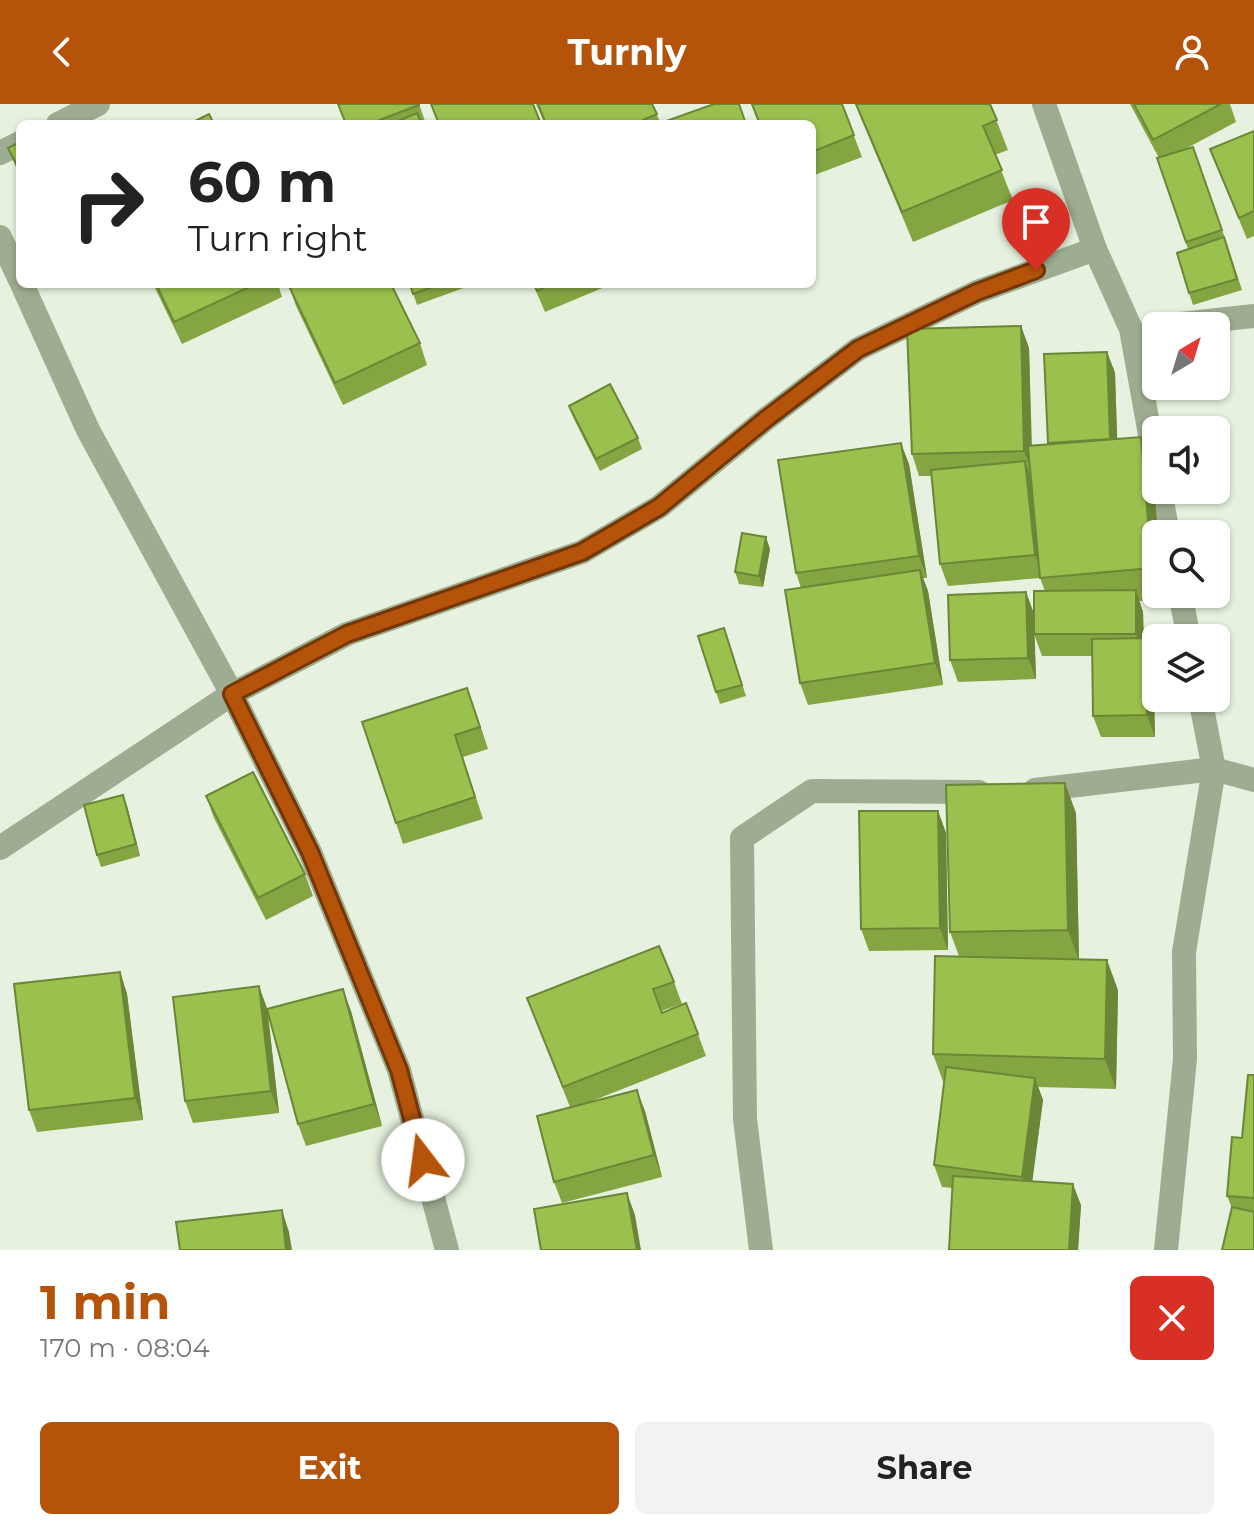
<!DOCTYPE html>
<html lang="en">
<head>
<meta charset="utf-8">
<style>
  :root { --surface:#fff; --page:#f2f2f2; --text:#222; --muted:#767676; --accent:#b45309 }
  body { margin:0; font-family:Montserrat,sans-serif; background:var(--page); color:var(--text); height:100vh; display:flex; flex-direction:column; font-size:30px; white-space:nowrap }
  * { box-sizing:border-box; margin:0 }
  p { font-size:26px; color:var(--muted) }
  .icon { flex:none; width:44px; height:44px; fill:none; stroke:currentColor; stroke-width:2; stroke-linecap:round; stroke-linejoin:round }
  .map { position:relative; height:1146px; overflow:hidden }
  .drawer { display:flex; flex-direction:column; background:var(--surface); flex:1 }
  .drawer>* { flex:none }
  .banner { position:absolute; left:16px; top:16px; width:800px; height:168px; border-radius:12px; box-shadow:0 2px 6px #0004; background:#fff; color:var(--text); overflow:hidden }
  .needle { width:52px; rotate:38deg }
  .fabs { position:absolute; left:1142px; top:208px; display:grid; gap:16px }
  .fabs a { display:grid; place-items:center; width:88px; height:88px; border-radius:12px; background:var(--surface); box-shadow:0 2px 6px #0004; font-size:40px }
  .pin { position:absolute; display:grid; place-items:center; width:68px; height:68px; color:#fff; margin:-82px -34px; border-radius:50% 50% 50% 0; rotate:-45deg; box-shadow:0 0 8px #0007 }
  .pin .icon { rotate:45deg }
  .me { position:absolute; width:88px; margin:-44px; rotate:345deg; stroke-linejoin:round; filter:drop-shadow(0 0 6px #0008) }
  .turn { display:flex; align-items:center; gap:28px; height:168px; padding:0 40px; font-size:36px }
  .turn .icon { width:104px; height:104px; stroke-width:2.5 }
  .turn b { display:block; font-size:56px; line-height:68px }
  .round { display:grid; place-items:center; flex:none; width:84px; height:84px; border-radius:12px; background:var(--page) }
  .headline { display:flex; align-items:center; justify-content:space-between; height:136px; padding:0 40px }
  h1 { font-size:48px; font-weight:700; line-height:60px; color:var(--accent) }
  .action { display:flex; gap:16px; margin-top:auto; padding:16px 40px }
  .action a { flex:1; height:92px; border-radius:12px; background:var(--accent); color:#fff; font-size:32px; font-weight:700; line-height:92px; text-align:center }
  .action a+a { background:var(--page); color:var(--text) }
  header { display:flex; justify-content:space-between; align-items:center; height:104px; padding:0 40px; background:var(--accent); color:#fff; font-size:36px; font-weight:700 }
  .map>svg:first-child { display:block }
</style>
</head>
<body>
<header><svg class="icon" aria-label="back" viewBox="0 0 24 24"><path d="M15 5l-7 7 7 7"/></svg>Turnly<svg class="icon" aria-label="person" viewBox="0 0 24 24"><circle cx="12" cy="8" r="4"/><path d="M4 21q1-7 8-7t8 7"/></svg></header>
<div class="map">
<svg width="1254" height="1146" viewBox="0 0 1254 1146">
  <rect width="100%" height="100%" fill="#e6f2df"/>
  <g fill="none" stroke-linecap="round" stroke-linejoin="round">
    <!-- street -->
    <g stroke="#9ead91" stroke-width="24">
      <polyline points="1044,0 1095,145 1131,225 1156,364"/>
      <polyline points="58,20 98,0"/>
      <polyline points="0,49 20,39"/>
      <polyline points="0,133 20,176"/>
      <polyline points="22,180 88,326 232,590 310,748 399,966 447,1146"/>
      <polyline points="1162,222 1254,212"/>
      <polyline points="1160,386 1168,430"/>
      <polyline points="1180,490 1189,534"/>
      <polyline points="1035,686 1214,665 1254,676"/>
      <polyline points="0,744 232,590 347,530 582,448 659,403 766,315 858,245 977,188 1095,145"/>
      <polyline points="761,1146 745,1015 742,734 812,687 979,688"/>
      <polyline points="1166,1146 1185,955 1184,848 1214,665 1200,594"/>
    </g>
  </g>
  <!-- wall -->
  <g fill="#85a543">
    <polygon points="419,0 426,20 345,20"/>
    <polygon points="536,0 652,0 661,20 545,20"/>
    <polygon points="751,0 842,0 862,53 812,72 812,20 759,20"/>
    <polygon points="855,0 990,0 1008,46 995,51 1013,96 913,138"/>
    <polygon points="1130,0 1230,0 1236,18 1185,45 1193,43 1226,137 1242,186 1193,201 1189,189 1188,145 1157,54 1159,54"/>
    <polygon points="1254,27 1254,132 1247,135 1210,45"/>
    <polygon points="20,38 20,73 8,44"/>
    <polygon points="153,180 278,180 282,193 182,240"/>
    <polygon points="288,180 420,239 427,261 343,301 296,202"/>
    <polygon points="410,180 468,180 469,182 417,201"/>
    <polygon points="533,180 612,180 545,208"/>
    <polygon points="1021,222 1029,244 1032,341 1048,340 1107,248 1115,269 1117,334 1152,363 1158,430 1156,430 1156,490 1163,490 1163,495 1139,497 1143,508 1144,534 1153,556 1155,633 1101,633 1093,612 1092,552 1042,552 1034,530 1036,575 958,578 950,556 1026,488 1034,510 1045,487 1040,474 948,482 940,460 931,372 919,372 912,350"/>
    <polygon points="569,302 638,334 642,345 600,367 573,313"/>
    <polygon points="909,360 927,474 923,474 928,487 943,581 808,601 800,579 801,484 796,469"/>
    <polygon points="770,445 763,483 739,480 735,468"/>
    <polygon points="724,524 746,592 720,600 716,588"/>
    <polygon points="467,584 488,645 463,653 483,715 403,740 396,719"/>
    <polygon points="206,692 305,770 313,792 266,816 214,714"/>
    <polygon points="127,702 140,752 101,763 97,751"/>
    <polygon points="938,707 946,729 948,846 869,847 861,825"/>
    <polygon points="1076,709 1079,855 1118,886 1116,985 1038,983 1043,996 1032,1077 1081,1101 1078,1146 949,1146 953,1084 942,1083 934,1061 944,980 933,950 959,852 950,828"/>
    <polygon points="120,868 127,890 143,1016 37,1028 29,1006"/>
    <polygon points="674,878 682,900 661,907 662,909 698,930 706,952 587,999 645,1007 662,1073 562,1099 554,1078 570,1003 527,894"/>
    <polygon points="267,905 351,907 382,1022 306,1042 298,1020 268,909 279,1009 193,1019 185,997"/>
    <polygon points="1254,971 1254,1146 1232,1104 1227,1092 1242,1034"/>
  </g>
  <!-- shaded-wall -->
  <g fill="#6c8637">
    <polygon points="1021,222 1029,244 1032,369 1024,347"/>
    <polygon points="1107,248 1115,269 1118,360 1110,338"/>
    <polygon points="1141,333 1152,363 1158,430 1156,430 1156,475 1152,464"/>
    <polygon points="901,339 909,360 927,474 919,452"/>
    <polygon points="1025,357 1033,379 1043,473 1035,451"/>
    <polygon points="766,433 770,445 763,483 759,472"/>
    <polygon points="920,466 928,487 943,581 935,559"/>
    <polygon points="1136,486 1143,508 1144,552 1136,530"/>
    <polygon points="1026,488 1034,510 1036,575 1028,554"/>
    <polygon points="1145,534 1153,556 1155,633 1147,611"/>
    <polygon points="467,584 475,606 488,645 480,623"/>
    <polygon points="1065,679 1076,709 1079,857 1068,826"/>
    <polygon points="123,691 127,702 140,752 136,740"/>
    <polygon points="938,707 946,729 948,846 940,824"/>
    <polygon points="1107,856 1118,886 1116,985 1105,955"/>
    <polygon points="120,868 127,890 143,1016 135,994"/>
    <polygon points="259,882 267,904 279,1009 271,987"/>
    <polygon points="343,885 351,907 382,1022 374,1000"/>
    <polygon points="1035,974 1043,996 1030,1095 1022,1073"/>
    <polygon points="637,986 645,1007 662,1073 654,1051"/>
    <polygon points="1073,1080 1081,1101 1078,1146 1069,1146"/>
    <polygon points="627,1089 635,1111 641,1146 637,1146"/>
    <polygon points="282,1106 289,1128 292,1146 286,1146"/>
  </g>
  <!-- building -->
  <g fill="#9bc04e" stroke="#6c8637" stroke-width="2">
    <polygon points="338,0 419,0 419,1 369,20 346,20"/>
    <polygon points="431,0 533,0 541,20 439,20"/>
    <polygon points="538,0 652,0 657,10 634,20 546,20"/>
    <polygon points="714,0 739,0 746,20 667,20 666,17"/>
    <polygon points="752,0 842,0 854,31 812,48 812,20 760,20"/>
    <polygon points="856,0 990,0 997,16 983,22 1002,66 902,108"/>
    <polygon points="1134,0 1221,0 1153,36"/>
    <polygon points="417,9 422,20 391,20"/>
    <polygon points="209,10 214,20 189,20"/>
    <polygon points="1254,27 1254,107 1239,114 1210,45"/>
    <polygon points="20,38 20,67 8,44"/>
    <polygon points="1193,43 1222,126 1186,138 1157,54"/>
    <polygon points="1224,133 1237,175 1189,189 1177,149"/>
    <polygon points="156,180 256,180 174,218"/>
    <polygon points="288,180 391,180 420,239 335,279"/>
    <polygon points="410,180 440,180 413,190"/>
    <polygon points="534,180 552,180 537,187"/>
    <polygon points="1021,222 1024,347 912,350 907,225"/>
    <polygon points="1107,248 1110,335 1048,339 1044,250"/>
    <polygon points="610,280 638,334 596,355 569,302"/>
    <polygon points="1141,333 1152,464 1040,474 1028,342"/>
    <polygon points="901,339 919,452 796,469 778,356"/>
    <polygon points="1025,357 1035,451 940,460 931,366"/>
    <polygon points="742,429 766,433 759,472 735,468"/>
    <polygon points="920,466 935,559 800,579 785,486"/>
    <polygon points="1136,486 1136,530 1034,530 1034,487"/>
    <polygon points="1026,488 1028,554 950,556 948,491"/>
    <polygon points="724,524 742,581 716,588 698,532"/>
    <polygon points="1145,534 1147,611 1093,612 1092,535"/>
    <polygon points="467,584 480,623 455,631 475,693 396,719 362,618"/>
    <polygon points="253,668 305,770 258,794 206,692"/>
    <polygon points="1065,679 1068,826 950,828 946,681"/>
    <polygon points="123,691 136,740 97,751 84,701"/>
    <polygon points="859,707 938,707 940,824 861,825"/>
    <polygon points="659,842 674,878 653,885 662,909 686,899 698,930 563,983 527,894"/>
    <polygon points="935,852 1107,856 1105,955 933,950"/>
    <polygon points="120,868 135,994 29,1006 14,880"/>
    <polygon points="259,882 271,987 185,997 173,893"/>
    <polygon points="343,885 374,1000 298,1020 267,905"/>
    <polygon points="946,963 1035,974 1022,1073 934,1061"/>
    <polygon points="1248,971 1254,971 1254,1094 1227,1092 1232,1033 1242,1034"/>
    <polygon points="637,986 654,1051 554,1078 537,1012"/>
    <polygon points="953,1072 1073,1080 1069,1146 949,1146"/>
    <polygon points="627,1089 637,1146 541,1146 534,1105"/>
    <polygon points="1232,1103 1254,1108 1254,1146 1222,1146"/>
    <polygon points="282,1106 286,1146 180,1146 176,1118"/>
  </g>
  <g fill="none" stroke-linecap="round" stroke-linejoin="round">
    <defs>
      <polyline id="route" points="423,1056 399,966 310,748 232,590 347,530 582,448 659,403 766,315 858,245 977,188 1036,166"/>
    </defs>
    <!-- route casing -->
    <use href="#route" stroke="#753606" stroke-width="20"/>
    <!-- route -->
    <use href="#route" stroke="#b45309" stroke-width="14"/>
  </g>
</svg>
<div class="fabs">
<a><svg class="needle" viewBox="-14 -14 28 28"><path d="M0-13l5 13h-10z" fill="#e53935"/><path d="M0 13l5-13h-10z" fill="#767676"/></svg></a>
<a><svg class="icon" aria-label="sound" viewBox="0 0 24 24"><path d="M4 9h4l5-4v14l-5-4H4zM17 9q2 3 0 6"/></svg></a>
<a><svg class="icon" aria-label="search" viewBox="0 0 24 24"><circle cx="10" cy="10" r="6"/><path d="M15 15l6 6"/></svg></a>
<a><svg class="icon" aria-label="layers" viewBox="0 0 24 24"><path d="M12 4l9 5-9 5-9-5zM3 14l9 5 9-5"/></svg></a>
</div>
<div class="pin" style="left:1036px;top:166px;background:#d93025"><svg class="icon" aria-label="arrive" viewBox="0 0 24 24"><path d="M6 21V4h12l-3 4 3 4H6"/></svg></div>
<svg class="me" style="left:423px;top:1056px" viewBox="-20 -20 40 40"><circle r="19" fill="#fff"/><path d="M0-13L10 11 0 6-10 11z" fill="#b45309"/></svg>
<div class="banner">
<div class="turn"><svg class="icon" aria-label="right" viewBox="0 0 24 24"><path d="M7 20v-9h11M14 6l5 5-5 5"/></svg><div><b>60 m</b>Turn right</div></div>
</div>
</div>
<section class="drawer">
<div class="headline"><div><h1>1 min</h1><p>170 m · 08:04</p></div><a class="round" style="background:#d93025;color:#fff"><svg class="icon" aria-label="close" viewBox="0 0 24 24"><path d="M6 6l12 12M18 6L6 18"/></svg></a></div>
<div class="action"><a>Exit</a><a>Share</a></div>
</section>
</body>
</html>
